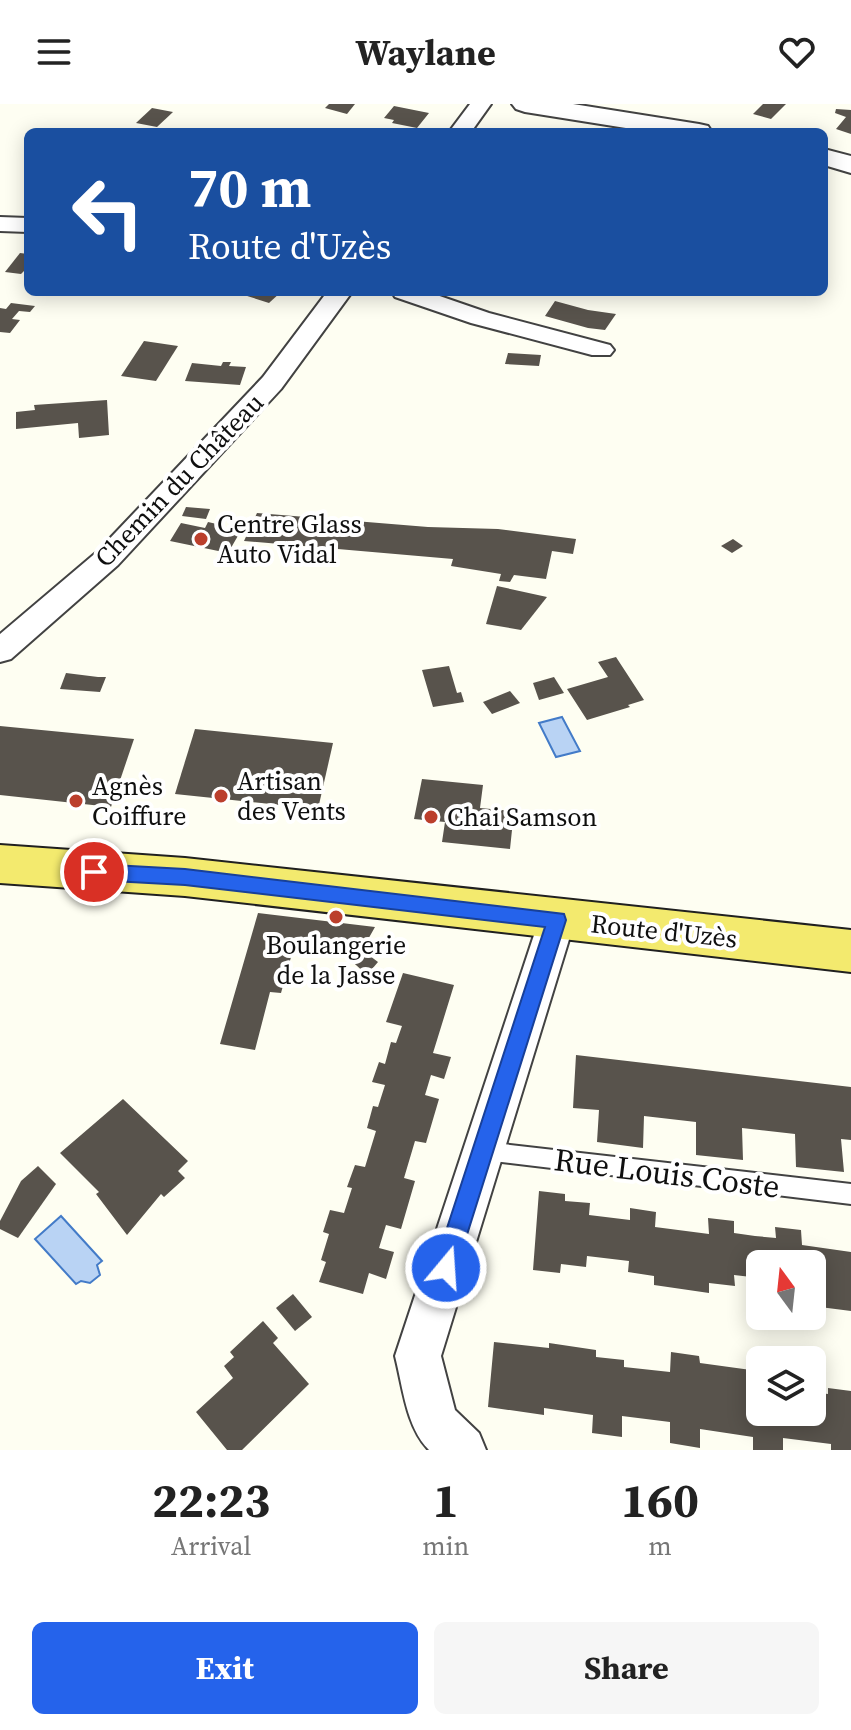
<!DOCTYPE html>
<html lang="en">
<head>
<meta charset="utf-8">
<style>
  :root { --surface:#fff; --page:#f6f6f6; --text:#222; --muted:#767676; --accent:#2563eb }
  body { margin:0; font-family:"Source Serif 4",serif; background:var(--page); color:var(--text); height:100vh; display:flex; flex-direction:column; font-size:30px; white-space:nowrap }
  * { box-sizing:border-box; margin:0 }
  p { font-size:26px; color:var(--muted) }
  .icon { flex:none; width:44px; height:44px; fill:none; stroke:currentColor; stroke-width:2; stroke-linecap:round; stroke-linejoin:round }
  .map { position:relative; height:1346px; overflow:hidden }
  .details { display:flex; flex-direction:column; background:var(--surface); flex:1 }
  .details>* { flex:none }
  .banner { position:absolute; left:24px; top:24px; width:804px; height:168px; border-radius:12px; box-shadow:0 4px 20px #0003; background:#1a4fa0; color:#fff; overflow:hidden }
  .needle { width:52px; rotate:345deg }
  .tools { position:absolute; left:746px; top:1146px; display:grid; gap:16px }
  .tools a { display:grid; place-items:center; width:80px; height:80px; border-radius:12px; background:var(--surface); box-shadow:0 4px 20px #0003; font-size:40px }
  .pin { position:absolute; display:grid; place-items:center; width:68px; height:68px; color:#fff; margin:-34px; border:4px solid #fff; border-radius:50%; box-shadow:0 2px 8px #0007 }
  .me { position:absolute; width:88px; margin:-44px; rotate:18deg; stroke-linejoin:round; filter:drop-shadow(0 0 6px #0008) }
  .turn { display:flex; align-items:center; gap:28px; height:168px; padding:0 32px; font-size:36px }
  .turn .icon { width:104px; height:104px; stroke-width:2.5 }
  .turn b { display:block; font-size:56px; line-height:68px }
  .eta { display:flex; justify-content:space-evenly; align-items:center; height:136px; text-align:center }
  .eta b { font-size:48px; font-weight:700; line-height:56px }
  .cta { display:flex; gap:16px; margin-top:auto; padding:16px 32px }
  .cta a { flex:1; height:92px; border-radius:12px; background:var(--accent); color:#fff; font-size:32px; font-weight:700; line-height:92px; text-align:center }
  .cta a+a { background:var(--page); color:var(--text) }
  header { display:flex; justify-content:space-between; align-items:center; height:104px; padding:0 32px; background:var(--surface); font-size:36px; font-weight:700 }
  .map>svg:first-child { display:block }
</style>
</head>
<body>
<header><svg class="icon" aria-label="menu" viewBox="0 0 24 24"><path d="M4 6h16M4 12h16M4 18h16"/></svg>Waylane<svg class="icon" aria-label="heart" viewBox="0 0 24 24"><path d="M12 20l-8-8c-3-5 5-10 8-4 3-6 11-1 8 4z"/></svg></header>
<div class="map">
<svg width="851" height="1346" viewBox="0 0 851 1346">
  <rect width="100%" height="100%" fill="#fefef2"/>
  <!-- water -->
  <g fill="#b9d3f4" stroke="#437bc8" stroke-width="2">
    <polygon points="562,613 580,647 556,653 539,619"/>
    <polygon points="61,1112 102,1157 97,1161 100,1171 90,1179 81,1177 76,1180 35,1135"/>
  </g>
  <!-- building -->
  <g fill="#58534c">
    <polygon points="329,0 355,0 347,10 325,4"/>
    <polygon points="763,0 786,0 771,15 753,10"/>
    <polygon points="394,2 429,9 417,24 392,19 394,16 384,14"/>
    <polygon points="152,4 173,8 157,23 136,19"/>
    <polygon points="836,5 851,6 851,30 836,25 846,13 835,9"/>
    <polygon points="20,149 28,150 28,163 21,170 5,168"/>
    <polygon points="247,188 281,188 269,199 244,191"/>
    <polygon points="555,197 588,206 616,210 605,226 588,224 545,212"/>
    <polygon points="11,199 35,202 30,208 19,207 12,215 20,216 10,229 0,228 0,204 6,205"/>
    <polygon points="144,237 178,242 156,277 121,272"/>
    <polygon points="508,249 541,251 539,262 505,260"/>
    <polygon points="223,258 231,258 229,262 246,263 240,281 185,277 192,259 221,262"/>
    <polygon points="107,296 109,331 79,334 78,319 16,325 16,308 35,306 34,301"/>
    <polygon points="186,403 210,405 206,415 182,412"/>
    <polygon points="257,409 428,423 498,425 576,435 573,450 552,447 546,475 514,471 510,478 499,477 501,470 451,462 453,455 244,437"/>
    <polygon points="208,418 221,421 218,426 239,430 228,449 170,437 181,419 205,424"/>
    <polygon points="733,435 743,442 732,449 721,442"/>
    <polygon points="497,482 547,493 521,526 486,520"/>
    <polygon points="616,553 644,596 628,601 630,603 587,616 567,585 608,573 598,558"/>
    <polygon points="449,562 457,589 461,588 464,598 433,603 422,566"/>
    <polygon points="66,569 98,573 106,573 100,588 60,585"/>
    <polygon points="554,573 564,589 539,596 533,579"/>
    <polygon points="510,587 520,599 492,610 483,598"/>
    <polygon points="0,622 134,635 111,703 0,691"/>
    <polygon points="195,625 333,639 318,705 175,690"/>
    <polygon points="422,675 483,681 480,704 514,707 510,745 442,738 445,718 414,715"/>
    <polygon points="258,809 375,823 362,846 378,858 367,871 345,851 293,846 281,889 270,888 255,946 220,940"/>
    <polygon points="403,869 454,881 433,949 451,953 444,975 431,971 425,991 439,995 426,1039 415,1037 404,1074 415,1077 401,1125 386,1121 379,1144 394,1148 386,1175 369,1169 363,1190 319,1178 326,1158 321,1156 329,1130 323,1128 330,1106 344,1109 352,1084 347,1083 355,1061 365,1063 376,1027 367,1024 373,1002 378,1003 385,981 372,978 379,958 385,960 391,938 396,939 402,922 386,918"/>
    <polygon points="576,951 851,983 851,1036 841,1035 844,1068 796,1063 795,1030 742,1024 743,1056 696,1051 696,1018 644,1012 643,1044 597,1038 599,1006 573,1004"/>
    <polygon points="123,995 188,1057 178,1067 185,1074 164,1093 161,1090 127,1131 96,1090 99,1088 60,1049"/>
    <polygon points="38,1062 56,1080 18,1134 0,1125 0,1117 21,1077"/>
    <polygon points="539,1087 565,1090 565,1097 590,1099 589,1111 630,1116 630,1104 656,1108 655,1123 709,1130 708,1114 734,1117 734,1129 755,1132 776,1134 775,1123 801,1126 802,1141 851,1148 851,1207 812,1202 812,1160 760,1160 760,1174 734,1171 735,1182 709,1179 709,1189 654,1181 654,1172 628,1168 629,1157 587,1152 586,1163 561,1160 560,1169 533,1166"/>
    <polygon points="293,1190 312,1213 295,1227 276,1204"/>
    <polygon points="263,1217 278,1234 273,1239 309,1280 242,1346 227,1346 196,1308 233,1274 224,1262 234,1253 230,1248"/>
    <polygon points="494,1238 549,1244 549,1239 596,1246 596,1253 624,1256 624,1263 670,1268 671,1248 699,1252 700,1259 751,1266 752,1274 760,1275 760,1308 812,1308 812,1288 828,1290 828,1284 851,1287 851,1346 831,1346 831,1340 783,1334 783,1346 753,1346 753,1333 700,1325 700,1344 670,1339 670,1318 622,1312 622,1333 592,1329 593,1311 544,1304 544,1311 488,1303"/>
  </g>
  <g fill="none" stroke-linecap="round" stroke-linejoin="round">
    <defs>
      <polygon id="service" points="485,1038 851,1080 851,1100 485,1056 478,1054 475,1047 478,1040"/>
      <g id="minor">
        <polygon points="470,0 491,0 471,28 449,28"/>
        <polygon points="0,113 28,114 28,128 0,127"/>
        <polygon points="327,188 352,188 281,285 118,461 11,555 0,558 0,530 98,447 263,273"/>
        <polygon points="392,188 428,188 489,209 610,241 614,246 610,251 592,251 471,219 395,193"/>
        <path d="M557 800 570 805 575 816 441 1252 455 1306 479 1329 486 1346H429C406 1323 403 1283 395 1252L539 816 544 805Z"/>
      </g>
      <g id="tertiary">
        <polygon points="512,0 573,0 699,20 708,22 712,28 651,28 525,8 516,5"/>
        <polygon points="824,45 851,52 851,69 824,61"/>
      </g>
      <polygon id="primary" points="0,741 185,754 851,826 851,868 185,792 0,779"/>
    </defs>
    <!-- service casing -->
    <use href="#service" stroke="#424242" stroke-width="4"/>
    <!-- minor casing -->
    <use href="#minor" stroke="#424242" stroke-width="4"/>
    <!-- tertiary casing -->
    <use href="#tertiary" stroke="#424242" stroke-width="4"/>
    <!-- primary casing -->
    <use href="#primary" stroke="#202020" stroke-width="4"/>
    <!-- service -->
    <use href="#service" fill="#fff" fill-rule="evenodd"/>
    <!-- minor -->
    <use href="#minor" fill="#fff" fill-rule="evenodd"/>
    <!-- tertiary -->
    <use href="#tertiary" fill="#fff" fill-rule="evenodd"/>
    <!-- primary -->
    <use href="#primary" fill="#f3ea6e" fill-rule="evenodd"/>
  </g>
  <!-- route -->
  <polygon fill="#2563eb" stroke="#184099" stroke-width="2" points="94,760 185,765 564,810 566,816 454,1172 446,1176 438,1172 434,1164 545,823 185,781 94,776 87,773 84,768 87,762"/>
  <!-- markers -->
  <g fill="#bb3f2c" stroke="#fff" stroke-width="3">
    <circle cx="201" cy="435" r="8"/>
    <circle cx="221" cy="692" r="8"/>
    <circle cx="76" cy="697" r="8"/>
    <circle cx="431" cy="713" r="8"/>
    <circle cx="336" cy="813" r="8"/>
  </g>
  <g text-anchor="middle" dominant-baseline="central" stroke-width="8" stroke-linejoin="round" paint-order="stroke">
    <!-- street labels -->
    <g font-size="26" fill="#0f0f0f" stroke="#fff">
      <text transform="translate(179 376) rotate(-46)">Chemin du Château</text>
      <text transform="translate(664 827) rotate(6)">Route d'Uzès</text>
    </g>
    <!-- poi labels -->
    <g font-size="26" fill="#0f0f0f" stroke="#fff" text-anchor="start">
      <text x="217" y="420">Centre Glass<tspan x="217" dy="30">Auto Vidal</tspan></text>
      <text x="237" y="677">Artisan<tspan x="237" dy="30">des Vents</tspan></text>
      <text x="92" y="682">Agnès<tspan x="92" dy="30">Coiffure</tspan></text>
      <text x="447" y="713">Chai Samson</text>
      <text x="336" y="841" text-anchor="middle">Boulangerie<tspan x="336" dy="30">de la Jasse</tspan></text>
    </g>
    <!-- near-street labels -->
    <g font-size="32" fill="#0f0f0f" stroke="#fff">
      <text transform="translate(667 1069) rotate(7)">Rue Louis Coste</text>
    </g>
  </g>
</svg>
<div class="tools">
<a><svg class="needle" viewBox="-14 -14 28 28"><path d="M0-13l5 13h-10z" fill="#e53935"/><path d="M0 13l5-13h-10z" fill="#767676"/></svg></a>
<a><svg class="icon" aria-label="layers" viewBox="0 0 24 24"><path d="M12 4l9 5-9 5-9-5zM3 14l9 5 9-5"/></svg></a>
</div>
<div class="pin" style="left:94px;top:768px;background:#d93025"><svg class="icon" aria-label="arrive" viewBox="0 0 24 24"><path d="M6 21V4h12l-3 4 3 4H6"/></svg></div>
<svg class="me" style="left:446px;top:1164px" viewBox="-20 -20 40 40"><circle r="17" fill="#2563eb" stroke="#fff" stroke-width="3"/><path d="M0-11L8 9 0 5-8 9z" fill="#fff"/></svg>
<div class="banner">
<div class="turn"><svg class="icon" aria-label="left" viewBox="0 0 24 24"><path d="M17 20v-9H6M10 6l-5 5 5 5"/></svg><div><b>70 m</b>Route d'Uzès</div></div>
</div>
</div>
<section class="details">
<div class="eta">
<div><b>22:23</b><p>Arrival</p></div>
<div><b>1</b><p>min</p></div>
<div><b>160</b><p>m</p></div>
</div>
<div class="cta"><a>Exit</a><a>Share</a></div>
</section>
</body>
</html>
